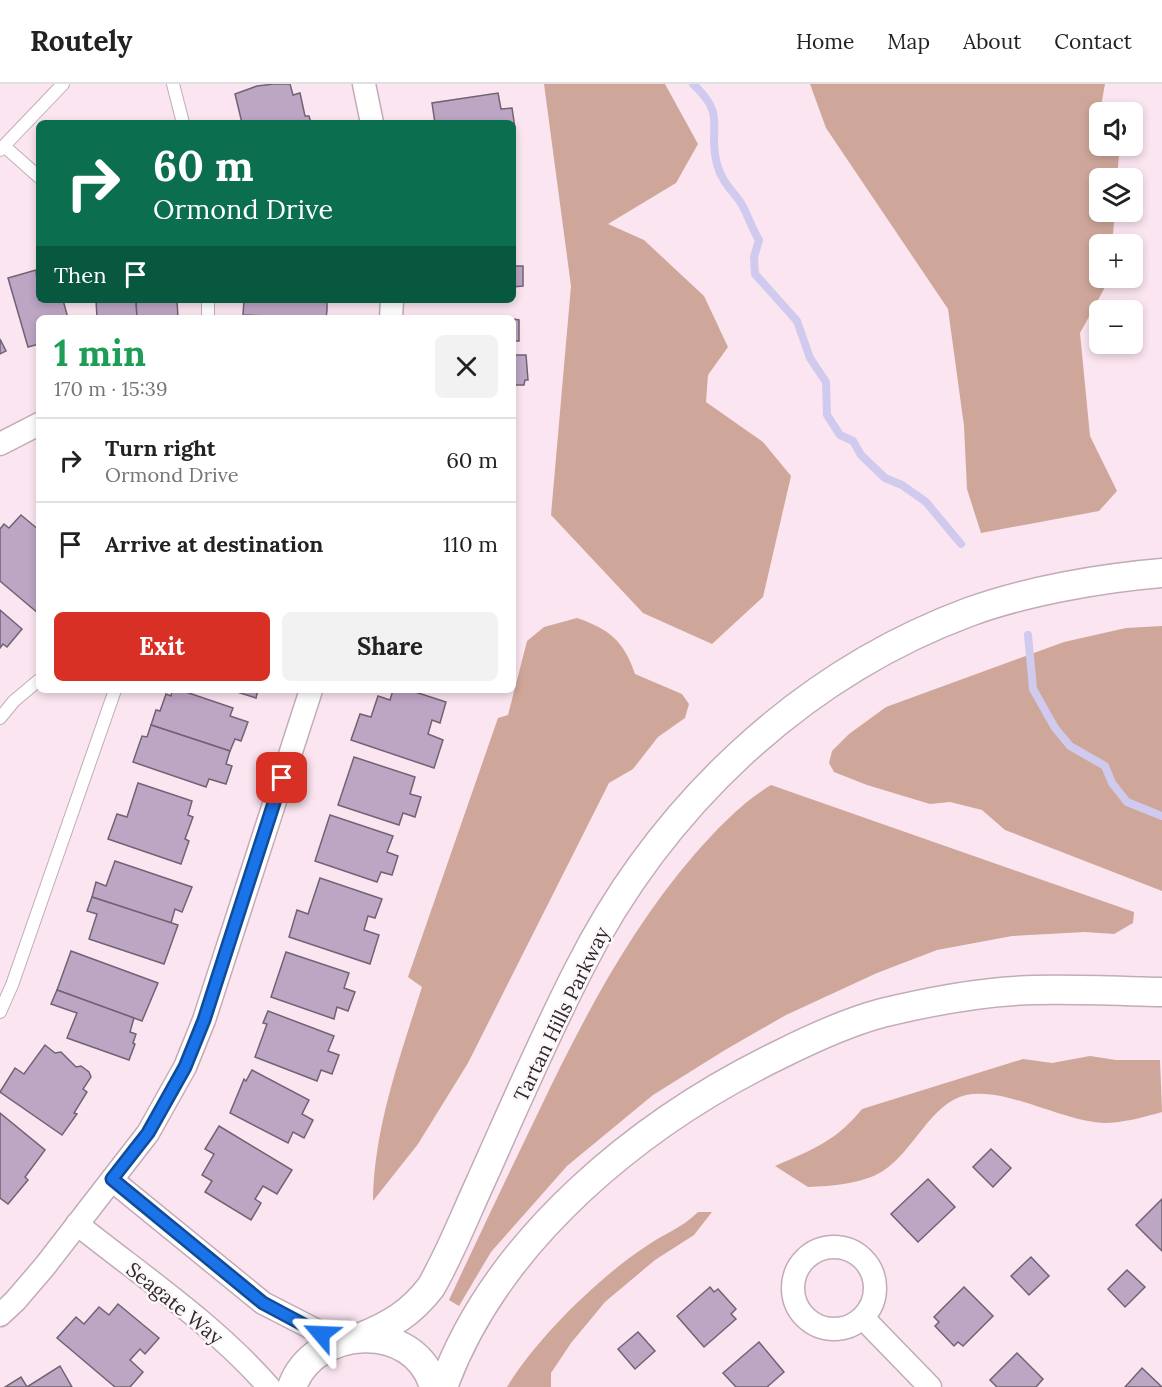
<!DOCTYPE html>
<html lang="en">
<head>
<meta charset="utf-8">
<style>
  :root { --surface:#fff; --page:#f2f2f2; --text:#222; --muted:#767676; --line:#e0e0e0; --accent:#d93025 }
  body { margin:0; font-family:Lora,serif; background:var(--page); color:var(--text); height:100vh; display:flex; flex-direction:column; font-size:22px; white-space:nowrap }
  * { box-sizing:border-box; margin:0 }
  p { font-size:20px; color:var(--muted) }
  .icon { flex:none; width:33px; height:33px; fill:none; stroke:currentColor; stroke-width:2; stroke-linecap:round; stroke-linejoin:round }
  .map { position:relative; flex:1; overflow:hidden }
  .side { position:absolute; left:36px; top:231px; width:480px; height:378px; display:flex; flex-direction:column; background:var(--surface); border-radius:9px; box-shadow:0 3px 9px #0003 }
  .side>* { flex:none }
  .banner { position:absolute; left:36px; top:36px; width:480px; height:183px; border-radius:9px; box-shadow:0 3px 9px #0003; background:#0b6e4f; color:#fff; overflow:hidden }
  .fabs { position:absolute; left:1089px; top:18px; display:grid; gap:12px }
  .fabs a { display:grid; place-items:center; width:54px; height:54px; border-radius:9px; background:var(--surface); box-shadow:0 3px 9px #0003; font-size:30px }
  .pin { position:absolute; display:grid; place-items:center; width:51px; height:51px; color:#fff; margin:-26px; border-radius:12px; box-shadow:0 3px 9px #0006 }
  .me { position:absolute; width:66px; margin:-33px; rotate:296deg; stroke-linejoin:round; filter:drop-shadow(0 0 4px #0008) }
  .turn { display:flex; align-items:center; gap:21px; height:126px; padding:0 18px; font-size:27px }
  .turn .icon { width:78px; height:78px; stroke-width:2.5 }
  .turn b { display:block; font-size:42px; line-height:51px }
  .then { display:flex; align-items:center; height:57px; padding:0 18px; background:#0003; gap:12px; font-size:22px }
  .round { display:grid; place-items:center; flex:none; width:63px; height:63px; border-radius:9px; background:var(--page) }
  .overview { display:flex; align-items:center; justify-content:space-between; height:102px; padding:0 18px }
  h1 { font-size:36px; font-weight:700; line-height:45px; color:#1e9e55 }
  .primary-button { display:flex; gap:12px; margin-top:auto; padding:12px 18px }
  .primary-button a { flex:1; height:69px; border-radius:9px; background:var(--accent); color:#fff; font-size:24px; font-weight:700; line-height:69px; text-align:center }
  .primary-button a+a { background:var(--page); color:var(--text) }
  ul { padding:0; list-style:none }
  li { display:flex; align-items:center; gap:18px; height:84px; padding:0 18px; border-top:2px solid var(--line) }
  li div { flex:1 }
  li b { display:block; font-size:22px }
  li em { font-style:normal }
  header { display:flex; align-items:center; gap:36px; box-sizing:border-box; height:84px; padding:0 30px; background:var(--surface); border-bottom:2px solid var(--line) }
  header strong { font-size:28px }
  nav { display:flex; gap:33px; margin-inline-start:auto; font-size:21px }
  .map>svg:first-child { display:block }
</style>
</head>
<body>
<header>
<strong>Routely</strong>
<nav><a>Home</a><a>Map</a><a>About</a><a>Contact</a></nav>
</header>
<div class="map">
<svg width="1162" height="1303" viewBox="0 0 1162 1303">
  <rect width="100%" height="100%" fill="#fbe5f0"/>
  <!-- forest -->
  <g fill="#cfa79a">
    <polygon points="544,0 665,0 698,60 676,99 608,140 644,156 704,212 728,263 708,291 706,318 763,358 791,392 763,513 712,560 643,529 551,431 571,202"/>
    <polygon points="810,0 1105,0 1100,28 1100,62 1115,62 1119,71 1117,94 1100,94 1100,128 1115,128 1112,160 1100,160 1100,194 1110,194 1080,249 1090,352 1117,407 1099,427 981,449 967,405 964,342 948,225 826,44"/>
    <path d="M577 534C609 545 624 557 635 590L682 610 689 620 685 634 658 653 633 685 609 699 468 979 418 1060 373 1117C374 1043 400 973 422 903L408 893 498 634 508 631 527 557 544 543Z"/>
    <polygon points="1162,542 1162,807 1005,746 982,726 950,718 930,720 867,701 834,688 829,679 832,667 849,650 886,623 1064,558 1126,544"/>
    <path d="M771 701 1134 828 1133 839 1114 850 1085 848 1012 852 937 866 877 889 786 931 725 966 653 1011 567 1082 491 1168 459 1222 449 1216C478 1154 507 1093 537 1031 581 939 627 849 694 771 717 745 740 720 771 701Z"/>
    <path d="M1090 972 1116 976H1160L1162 1028C1144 1033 1123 1039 1104 1039 1061 1037 1006 1003 966 1011 931 1019 913 1068 883 1087 862 1100 832 1102 808 1103L775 1082C812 1066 836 1057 862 1025L1023 975 1052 979Z"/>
    <path d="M698 1128H712L694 1151 655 1176 605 1218 571 1259 551 1289V1303H507C536 1255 598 1194 645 1163 663 1150 682 1144 698 1128Z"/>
  </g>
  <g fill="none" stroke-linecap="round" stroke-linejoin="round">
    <!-- stream -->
    <g stroke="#d0caef" stroke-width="8">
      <path d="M693 0C728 32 707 44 717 80 721 97 732 106 741 119 748 131 752 145 759 156L754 173 755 190 797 237 810 274 826 298 827 331 840 351 853 357 861 371 885 394 902 401 926 418 961 460"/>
      <polyline points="1028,551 1033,605 1055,644 1070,662 1105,682 1112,699 1127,718 1162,732"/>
    </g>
  </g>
  <!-- building -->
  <g fill="#bda5c4" stroke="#706373" stroke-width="1.5">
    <polygon points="274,0 290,0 293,11 300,9 305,32 309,32 311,39 242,39 235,10 257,2"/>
    <polygon points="498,9 501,25 512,24 515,44 513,39 435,39 432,19"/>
    <polygon points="513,106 515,122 513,143"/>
    <polygon points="513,182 523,182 523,202 513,203"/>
    <polygon points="36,186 39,216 63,216 68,234 39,234 39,260 28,263 8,194"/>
    <polygon points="96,216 136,216 137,234 97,234"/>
    <polygon points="136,216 177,216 178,234 137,234"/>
    <polygon points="244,216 327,216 327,226 326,234 243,231"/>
    <polygon points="513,235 519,236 519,257 513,257"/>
    <polygon points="0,255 6,267 0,270"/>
    <polygon points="513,271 526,271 528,296 525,296 524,301 513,301"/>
    <polygon points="21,431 39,446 39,530 0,497 0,445 4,440 9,444"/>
    <polygon points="0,526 22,545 7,563 3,560 0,564"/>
    <polygon points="172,606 180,606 233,624 230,632 248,638 241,657 235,655 230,667 151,641 156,626 160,627 166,610 171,612"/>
    <polygon points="231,606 258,606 256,614"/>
    <polygon points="393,606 409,606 446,618 440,639 432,636 428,650 443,656 434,684 351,656 360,630 371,633 378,612 390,616"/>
    <polygon points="151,641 230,667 226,680 232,682 226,700 209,695 206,703 133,678 142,652 147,653"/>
    <polygon points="354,673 415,693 410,710 421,713 415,733 403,729 399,741 338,721"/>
    <polygon points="138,699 192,717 188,731 193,733 185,755 189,757 181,780 108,755 117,730 127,733"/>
    <polygon points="330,731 393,752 387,768 398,772 392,791 381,788 377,798 315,777"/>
    <polygon points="115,777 192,803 182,828 175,825 171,839 92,813 96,798 106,802"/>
    <polygon points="320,794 382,815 375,834 368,832 364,846 379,851 370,880 289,853 297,826 308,830"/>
    <polygon points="92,813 178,841 164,880 89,855 97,830 87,827"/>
    <polygon points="71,867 158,899 142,937 57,906"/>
    <polygon points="286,868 349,889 344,904 355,908 348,927 337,923 334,935 271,913"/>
    <polygon points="57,906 134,934 130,948 136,950 133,959 135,960 129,976 67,954 77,929 51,920"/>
    <polygon points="268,927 334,952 328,967 339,971 332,990 321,986 317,997 255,973 267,940 263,939"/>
    <polygon points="45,961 55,969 61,968 76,983 81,982 89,988 91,993 83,1005 87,1008 74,1029 77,1030 62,1051 0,1008 15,984 24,990"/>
    <polygon points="252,986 309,1016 302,1030 313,1036 304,1054 293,1048 288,1059 230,1029 244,995 246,997"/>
    <polygon points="0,1029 45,1066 25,1093 28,1096 8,1120 0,1114"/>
    <polygon points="219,1042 292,1086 277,1110 263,1102 255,1115 261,1119 251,1136 205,1108 212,1097 202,1091 214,1070 205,1065"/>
    <polygon points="991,1065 1011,1084 993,1103 973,1083"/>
    <polygon points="928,1095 955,1123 918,1158 891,1130"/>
    <polygon points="1162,1115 1162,1167 1136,1141"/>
    <polygon points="1031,1173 1049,1192 1029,1211 1011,1192"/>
    <polygon points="1127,1186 1145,1203 1125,1223 1108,1205"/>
    <polygon points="710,1203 714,1208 718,1205 736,1225 731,1230 736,1235 704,1263 677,1232"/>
    <polygon points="964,1203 993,1232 963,1262 958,1258 954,1262 935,1242 939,1238 934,1233"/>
    <polygon points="118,1220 159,1254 145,1270 140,1265 130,1276 143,1288 130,1303 115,1303 57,1254 76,1233 84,1240 99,1223 109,1231"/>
    <polygon points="638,1248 655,1267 635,1285 618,1265"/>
    <polygon points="759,1258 784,1288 767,1303 736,1303 723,1289"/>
    <polygon points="1017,1269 1043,1295 1036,1303 997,1303 990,1296"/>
    <polygon points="60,1282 72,1303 5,1303 21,1293 27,1303"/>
    <polygon points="1142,1284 1162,1303 1125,1303"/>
  </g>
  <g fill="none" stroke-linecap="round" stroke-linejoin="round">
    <defs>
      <g id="service">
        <polyline points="173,0 183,39"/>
        <polyline points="4,62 39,93"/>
        <polyline points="0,66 63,0"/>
        <polyline points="208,234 208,216"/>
        <polyline points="0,634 14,617 39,596"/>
        <polyline points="0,928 12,901 115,606"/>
      </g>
      <g id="minor">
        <polyline points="364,0 372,39"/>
        <polyline points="391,234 392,216"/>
        <polyline points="0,360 39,340"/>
        <polyline points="112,1096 263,1219 337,1257"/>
        <path d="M77 1140C142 1192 214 1240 269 1303"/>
        <circle cx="834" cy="1204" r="41"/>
        <polyline points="0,1231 15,1217 45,1182 148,1049 185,983 204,936 311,606"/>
        <polyline points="863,1234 930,1303"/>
      </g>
      <g id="tertiary">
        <path d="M361 1253C391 1241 411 1229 431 1203 450 1170 464 1134 480 1099 512 1028 543 955 579 885 660 724 799 591 969 528 1026 507 1102 494 1162 489"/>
        <path d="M292 1303C314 1241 415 1235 434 1303"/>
        <path d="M443 1303C497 1154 642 1037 781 970 813 954 848 938 882 929 931 917 984 907 1035 906 1077 905 1120 907 1162 908"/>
      </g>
    </defs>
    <!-- service casing -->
    <use href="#service" stroke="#c1acb7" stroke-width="14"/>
    <!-- minor casing -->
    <use href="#minor" stroke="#c1acb7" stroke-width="25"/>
    <!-- tertiary casing -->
    <use href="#tertiary" stroke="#c1acb7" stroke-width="31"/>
    <!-- service -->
    <use href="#service" stroke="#fff" stroke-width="12"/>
    <!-- minor -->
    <use href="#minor" stroke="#fff" stroke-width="22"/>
    <!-- tertiary -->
    <use href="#tertiary" stroke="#fff" stroke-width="28"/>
  </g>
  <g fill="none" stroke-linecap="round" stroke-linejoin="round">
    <defs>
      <polyline id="route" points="282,694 204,936 185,983 148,1049 112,1095 263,1219 321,1250"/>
    </defs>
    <!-- route casing -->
    <use href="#route" stroke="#114b97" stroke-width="15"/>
    <!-- route -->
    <use href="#route" stroke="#1a73e8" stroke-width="10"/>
  </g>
  <g text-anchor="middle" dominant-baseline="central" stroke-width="5" stroke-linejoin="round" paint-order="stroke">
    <!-- street labels -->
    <g font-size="20" fill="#30282c" stroke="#fcf8fa">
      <text transform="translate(561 930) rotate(-64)">Tartan Hills Parkway</text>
      <text transform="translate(175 1219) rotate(39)">Seagate Way</text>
    </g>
  </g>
</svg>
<div class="fabs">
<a><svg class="icon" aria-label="sound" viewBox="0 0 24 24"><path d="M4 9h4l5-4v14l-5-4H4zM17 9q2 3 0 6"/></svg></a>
<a><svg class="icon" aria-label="layers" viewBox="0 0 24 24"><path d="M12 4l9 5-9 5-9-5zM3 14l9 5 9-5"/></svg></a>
<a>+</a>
<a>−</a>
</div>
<div class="pin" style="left:282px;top:694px;background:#d93025"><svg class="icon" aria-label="arrive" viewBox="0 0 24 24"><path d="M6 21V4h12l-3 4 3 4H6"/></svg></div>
<svg class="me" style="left:321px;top:1250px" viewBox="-20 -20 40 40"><path d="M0-17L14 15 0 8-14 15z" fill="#1a73e8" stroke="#fff" stroke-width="4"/></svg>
<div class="banner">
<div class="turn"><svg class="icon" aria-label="right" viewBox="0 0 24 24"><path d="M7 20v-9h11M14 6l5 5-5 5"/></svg><div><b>60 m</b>Ormond Drive</div></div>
<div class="then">Then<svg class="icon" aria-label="arrive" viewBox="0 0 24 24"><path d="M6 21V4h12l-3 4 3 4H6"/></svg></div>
</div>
<section class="side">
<div class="overview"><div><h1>1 min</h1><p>170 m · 15:39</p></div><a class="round"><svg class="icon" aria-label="close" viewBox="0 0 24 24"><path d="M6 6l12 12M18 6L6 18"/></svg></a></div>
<ul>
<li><svg class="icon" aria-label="right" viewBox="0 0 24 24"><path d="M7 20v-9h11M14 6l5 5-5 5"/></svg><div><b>Turn right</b><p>Ormond Drive</p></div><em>60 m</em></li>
<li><svg class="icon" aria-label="arrive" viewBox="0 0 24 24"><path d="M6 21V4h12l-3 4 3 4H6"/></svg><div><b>Arrive at destination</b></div><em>110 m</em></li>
</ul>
<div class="primary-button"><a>Exit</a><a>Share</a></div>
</section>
</div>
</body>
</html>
